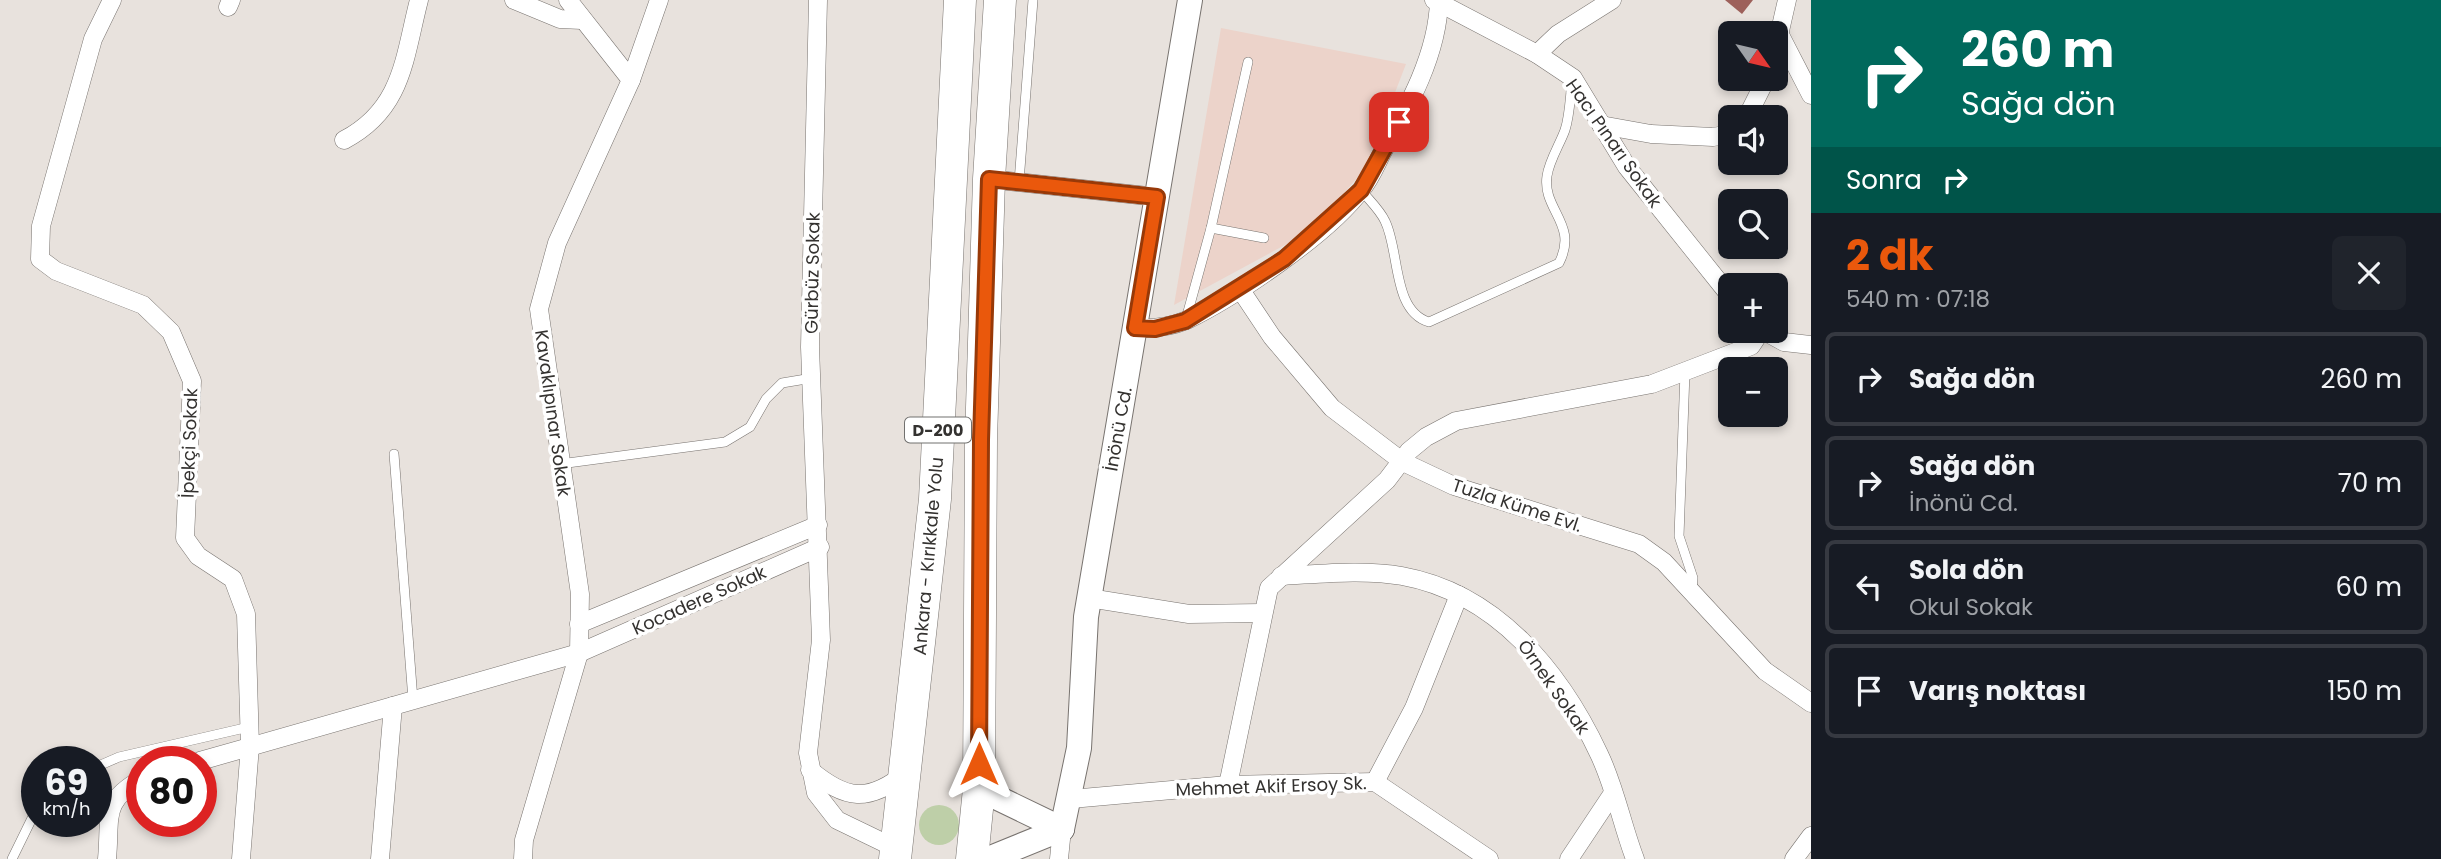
<!DOCTYPE html>
<html lang="tr">
<head>
<meta charset="utf-8">
<style>
  :root { --surface:#171b24; --page:#20242c; --text:#f1f3f6; --muted:#9ea1a6; --line:#363941; --accent:#ea580c }
  body { margin:0; font-family:Poppins,sans-serif; background:var(--page); color:var(--text); height:100vh; display:flex; flex-direction:column; font-size:26px; white-space:nowrap }
  * { box-sizing:border-box; margin:0 }
  p { font-size:23px; color:var(--muted) }
  .icon { flex:none; width:38px; height:38px; fill:none; stroke:currentColor; stroke-width:2; stroke-linecap:round; stroke-linejoin:round }
  .map { position:relative; flex:1; overflow:hidden }
  .details { display:flex; flex-direction:column; background:var(--surface); width:630px }
  .details>* { flex:none }
  .banner { background:#00695c; color:#fff; overflow:hidden }
  .needle { width:46px; rotate:124deg }
  .tools { position:absolute; left:1718px; top:21px; display:grid; gap:14px }
  .tools a { display:grid; place-items:center; width:70px; height:70px; border-radius:10px; background:var(--surface); box-shadow:0 4px 10px #0003; font-size:35px }
  .speed { position:absolute; left:21px; top:746px; display:flex; gap:14px; font-size:35px; font-weight:700; text-align:center }
  .speed>* { display:grid; place-content:center; width:91px; height:91px; border-radius:50%; background:var(--surface); box-shadow:0 4px 10px #0003; line-height:1 }
  .speed small { font-size:18px; font-weight:400 }
  .speed .limit { border:10px solid #d22; background:#fff; color:#111 }
  .pin { position:absolute; display:grid; place-items:center; width:60px; height:60px; color:#fff; margin:-30px; border-radius:14px; box-shadow:0 4px 10px #0006 }
  .me { position:absolute; width:77px; margin:-38px; rotate:0deg; stroke-linejoin:round; filter:drop-shadow(0 0 5px #0008) }
  .turn { display:flex; align-items:center; gap:24px; height:147px; padding:0 35px; font-size:32px }
  .turn .icon { width:91px; height:91px; stroke-width:2.5 }
  .turn b { display:block; font-size:49px; line-height:60px }
  .then { display:flex; align-items:center; height:66px; padding:0 35px; background:#0003; gap:14px; font-size:26px }
  .round { display:grid; place-items:center; flex:none; width:74px; height:74px; border-radius:10px; background:var(--page) }
  .headline { display:flex; align-items:center; justify-content:space-between; height:119px; padding:0 35px }
  h1 { font-size:42px; font-weight:700; line-height:52px; color:var(--accent) }
  ul { padding:0; list-style:none }
  li { display:flex; align-items:center; gap:21px; height:94px; margin:0 14px 10px; padding:0 21px; border:4px solid var(--line); border-radius:10px }
  li div { flex:1 }
  li b { display:block; font-size:26px }
  li em { font-style:normal }
  main { display:flex; flex:1; min-height:0 }
  .map>svg:first-child { display:block }
</style>
</head>
<body>
<main>
<div class="map">
<svg width="1811" height="859" viewBox="0 0 1811 859">
  <rect width="100%" height="100%" fill="#e8e2dd"/>
  <!-- education -->
  <polygon fill="#ecd3ca" points="1221,28 1406,64 1366,168 1309,232 1174,305"/>
  <!-- green -->
  <circle fill="#becfa8" cx="939" cy="825" r="20"/>
  <!-- building -->
  <polygon fill="#9d605a" points="1725,0 1753,0 1742,14"/>
  <g fill="none" stroke-linecap="round" stroke-linejoin="round">
    <defs>
      <g id="lane">
        <polyline points="1019,182 1033,0"/>
        <path d="M1361 190C1369 200 1380 210 1385 221 1400 251 1392 311 1429 322L1559 263C1579 224 1542 210 1547 176 1549 161 1560 144 1565 130 1570 115 1570 97 1572 82"/>
        <polyline points="1211,228 1264,238"/>
        <polyline points="1186,319 1211,228 1248,62"/>
        <polyline points="1685,372 1679,536 1693,578 1692,592"/>
        <polyline points="394,454 413,700"/>
        <polyline points="560,464 725,442 750,427 766,399 782,383 812,378"/>
        <polyline points="96,767 119,757 249,727"/>
        <polyline points="12,859 37,808"/>
      </g>
      <g id="street">
        <polyline points="112,0 93,39 41,226 40,259 56,271 143,305 171,332 192,381 185,538 198,556 233,579 246,614 250,746 241,859"/>
        <polyline points="514,0 560,19 582,20"/>
        <polyline points="818,0 810,347 821,640 808,753 816,793 837,820 897,849"/>
        <polyline points="1434,0 1537,54 1573,78 1627,167 1731,297"/>
        <polyline points="228,7 231,0"/>
        <polyline points="1780,35 1811,95"/>
        <polyline points="1777,44 1787,0"/>
        <polyline points="1537,54 1558,34 1612,0"/>
        <polyline points="631,80 659,0"/>
        <polyline points="1747,117 1766,79"/>
        <polyline points="1601,125 1651,134 1713,137 1731,134"/>
        <path d="M344 140C403 109 404 58 419 0"/>
        <polyline points="989,179 1157,197"/>
        <polyline points="1240,289 1272,337 1332,408 1403,462 1454,486 1639,544 1664,562 1765,671 1811,703"/>
        <path d="M1135 328C1152 329 1170 327 1187 320 1236 296 1328 234 1361 190 1370 180 1376 165 1382 153 1408 107 1438 54 1439 0"/>
        <polyline points="1764,331 1784,342 1811,345"/>
        <path d="M1281 576C1320 574 1363 569 1402 576 1496 593 1560 671 1599 754 1615 787 1622 825 1635 859"/>
        <polyline points="1089,598 1189,614 1262,613"/>
        <polyline points="579,624 818,525"/>
        <polyline points="200,761 579,653 820,547"/>
        <path d="M810 770C846 800 868 803 906 773"/>
        <polyline points="1375,782 1414,708 1459,595"/>
        <polyline points="1228,785 1269,588 1387,480 1409,451 1426,437 1456,421 1652,384 1751,346 1761,331"/>
        <polyline points="1071,799 1228,785 1375,782 1489,859"/>
        <path d="M107 859C111 817 101 801 142 779"/>
        <polyline points="380,859 393,706"/>
        <polyline points="523,859 524,840 579,653 580,594 539,309 557,243 631,80 568,0"/>
        <polyline points="1059,859 1062,829"/>
        <polyline points="1569,859 1613,793"/>
        <polyline points="1794,859 1811,836"/>
      </g>
      <g id="secondary">
        <polyline points="979,789 1062,829"/>
        <polyline points="1062,829 1079,748 1086,617 1190,0"/>
        <polyline points="988,859 1062,829"/>
      </g>
      <g id="highway">
        <polyline points="895,859 935,499 960,0"/>
        <polyline points="972,859 979,789 981,440 989,179 1000,0"/>
      </g>
    </defs>
    <!-- lane casing -->
    <use href="#lane" stroke="#78736f" stroke-width="10"/>
    <!-- street casing -->
    <use href="#street" stroke="#78736f" stroke-width="19"/>
    <!-- secondary casing -->
    <use href="#secondary" stroke="#78736f" stroke-width="26"/>
    <!-- highway casing -->
    <use href="#highway" stroke="#78736f" stroke-width="33"/>
    <!-- lane -->
    <use href="#lane" stroke="#fff" stroke-width="9"/>
    <!-- street -->
    <use href="#street" stroke="#fff" stroke-width="18"/>
    <!-- secondary -->
    <use href="#secondary" stroke="#fff" stroke-width="24"/>
    <!-- highway -->
    <use href="#highway" stroke="#fff" stroke-width="32"/>
  </g>
  <g fill="none" stroke-linecap="round" stroke-linejoin="round">
    <defs>
      <polyline id="route" points="979,764 981,440 989,179 1157,197 1135,328 1155,329 1185,321 1284,259 1361,190 1399,122"/>
    </defs>
    <!-- route casing -->
    <use href="#route" stroke="#983908" stroke-width="18"/>
    <!-- route -->
    <use href="#route" stroke="#ea580c" stroke-width="12"/>
  </g>
  <g text-anchor="middle" dominant-baseline="central" stroke-width="7" stroke-linejoin="round" paint-order="stroke">
    <!-- shield labels -->
    <rect fill="#fff" stroke="#71706e" stroke-width="2" x="905" y="417.5" width="66" height="25" rx="5"/>
    <g font-size="16" font-weight="bold" fill="#343230">
      <text x="938" y="430">D-200</text>
    </g>
    <!-- street labels -->
    <g font-size="18" fill="#343230" stroke="#fff">
      <text transform="translate(1614 143) rotate(55)">Hacı Pınarı Sokak</text>
      <text transform="translate(812 273) rotate(-89)">Gürbüz Sokak</text>
      <text transform="translate(553 413) rotate(82)">Kavaklıpınar Sokak</text>
      <text transform="translate(1118 429) rotate(-80)">İnönü Cd.</text>
      <text transform="translate(189 443) rotate(-88)">İpekçi Sokak</text>
      <text transform="translate(1517 505) rotate(18)">Tuzla Küme Evl.</text>
      <text transform="translate(928 556) rotate(-85)">Ankara - Kırıkkale Yolu</text>
      <text transform="translate(699 600) rotate(-24)">Kocadere Sokak</text>
      <text transform="translate(1554 687) rotate(55)">Örnek Sokak</text>
      <text transform="translate(1271 786) rotate(-2)">Mehmet Akif Ersoy Sk.</text>
    </g>
  </g>
</svg>
<div class="tools">
<a><svg class="needle" viewBox="-14 -14 28 28"><path d="M0-13l5 13h-10z" fill="#e53935"/><path d="M0 13l5-13h-10z" fill="#9ea1a6"/></svg></a>
<a><svg class="icon" aria-label="sound" viewBox="0 0 24 24"><path d="M4 9h4l5-4v14l-5-4H4zM17 9q2 3 0 6"/></svg></a>
<a><svg class="icon" aria-label="search" viewBox="0 0 24 24"><circle cx="10" cy="10" r="6"/><path d="M15 15l6 6"/></svg></a>
<a>+</a>
<a>−</a>
</div>
<div class="speed"><div>69<small>km/h</small></div><div class="limit">80</div></div>
<div class="pin" style="left:1399px;top:122px;background:#d93025"><svg class="icon" aria-label="arrive" viewBox="0 0 24 24"><path d="M6 21V4h12l-3 4 3 4H6"/></svg></div>
<svg class="me" style="left:979px;top:764px" viewBox="-20 -20 40 40"><path d="M0-17L14 15 0 8-14 15z" fill="#ea580c" stroke="#fff" stroke-width="4"/></svg>
</div>
<section class="details">
<div class="banner">
<div class="turn"><svg class="icon" aria-label="right" viewBox="0 0 24 24"><path d="M7 20v-9h11M14 6l5 5-5 5"/></svg><div><b>260 m</b>Sağa dön</div></div>
<div class="then">Sonra<svg class="icon" aria-label="right" viewBox="0 0 24 24"><path d="M7 20v-9h11M14 6l5 5-5 5"/></svg></div>
</div>
<div class="headline"><div><h1>2 dk</h1><p>540 m · 07:18</p></div><a class="round"><svg class="icon" aria-label="close" viewBox="0 0 24 24"><path d="M6 6l12 12M18 6L6 18"/></svg></a></div>
<ul>
<li><svg class="icon" aria-label="right" viewBox="0 0 24 24"><path d="M7 20v-9h11M14 6l5 5-5 5"/></svg><div><b>Sağa dön</b></div><em>260 m</em></li>
<li><svg class="icon" aria-label="right" viewBox="0 0 24 24"><path d="M7 20v-9h11M14 6l5 5-5 5"/></svg><div><b>Sağa dön</b><p>İnönü Cd.</p></div><em>70 m</em></li>
<li><svg class="icon" aria-label="left" viewBox="0 0 24 24"><path d="M17 20v-9H6M10 6l-5 5 5 5"/></svg><div><b>Sola dön</b><p>Okul Sokak</p></div><em>60 m</em></li>
<li><svg class="icon" aria-label="arrive" viewBox="0 0 24 24"><path d="M6 21V4h12l-3 4 3 4H6"/></svg><div><b>Varış noktası</b></div><em>150 m</em></li>
</ul>
</section>
</main>
</body>
</html>
